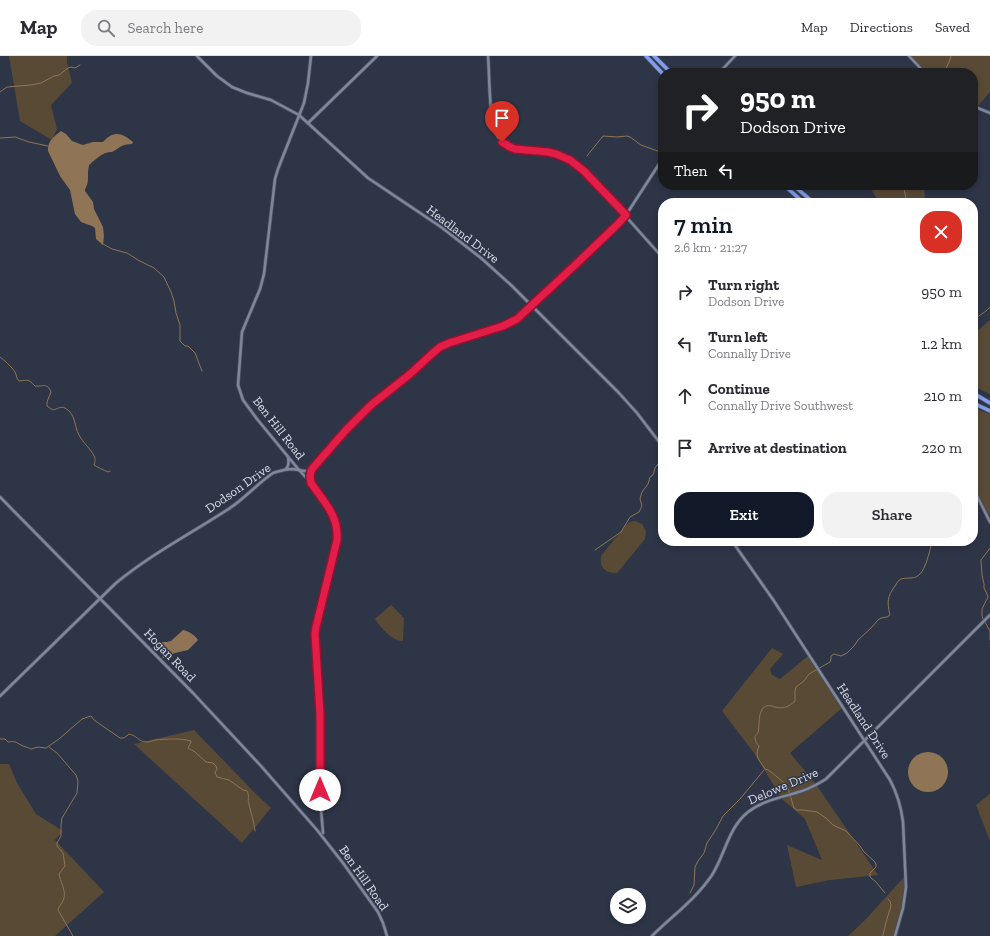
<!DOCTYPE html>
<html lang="en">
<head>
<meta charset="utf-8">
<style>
  :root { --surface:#fff; --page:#f2f2f3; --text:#2b2b33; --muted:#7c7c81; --line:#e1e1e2; --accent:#111827 }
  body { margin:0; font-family:"Zilla Slab",serif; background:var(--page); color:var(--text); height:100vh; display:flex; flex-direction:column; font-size:15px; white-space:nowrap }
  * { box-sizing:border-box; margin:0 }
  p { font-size:13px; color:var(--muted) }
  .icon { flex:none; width:22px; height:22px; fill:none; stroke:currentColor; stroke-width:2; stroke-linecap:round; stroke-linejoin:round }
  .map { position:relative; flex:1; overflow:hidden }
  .sheet { position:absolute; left:658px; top:142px; width:320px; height:348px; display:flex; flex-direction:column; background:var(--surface); border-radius:16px; box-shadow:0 2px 6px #0003 }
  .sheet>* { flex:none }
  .banner { position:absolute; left:658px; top:12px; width:320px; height:122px; border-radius:16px; box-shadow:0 2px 6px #0003; background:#202124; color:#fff; overflow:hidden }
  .buttons { position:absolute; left:610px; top:832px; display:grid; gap:8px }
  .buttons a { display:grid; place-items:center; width:36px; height:36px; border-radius:50%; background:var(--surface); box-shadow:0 2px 6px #0003; font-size:20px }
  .pin { position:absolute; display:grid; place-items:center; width:34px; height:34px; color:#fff; margin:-41px -17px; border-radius:50% 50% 50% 0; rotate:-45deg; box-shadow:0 0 4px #0007 }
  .pin .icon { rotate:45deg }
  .me { position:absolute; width:44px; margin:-22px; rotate:0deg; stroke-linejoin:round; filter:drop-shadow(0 0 3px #0008) }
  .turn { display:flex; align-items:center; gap:14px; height:84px; padding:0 16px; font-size:18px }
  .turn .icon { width:52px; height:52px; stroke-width:2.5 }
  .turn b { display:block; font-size:28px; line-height:34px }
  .then { display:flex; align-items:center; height:38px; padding:0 16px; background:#0003; gap:8px; font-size:15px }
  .round { display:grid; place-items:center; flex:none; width:42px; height:42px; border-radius:16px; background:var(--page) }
  .head { display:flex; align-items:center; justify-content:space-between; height:68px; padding:0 16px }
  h1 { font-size:24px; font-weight:600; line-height:30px; color:var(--accent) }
  .button { display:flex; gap:8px; margin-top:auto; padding:8px 16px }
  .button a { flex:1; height:46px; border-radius:16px; background:var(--accent); color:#fff; font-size:16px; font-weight:600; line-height:46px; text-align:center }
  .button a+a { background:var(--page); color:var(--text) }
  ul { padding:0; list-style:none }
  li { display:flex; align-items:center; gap:12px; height:52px; padding:0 16px }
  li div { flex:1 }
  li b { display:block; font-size:15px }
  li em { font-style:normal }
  header { display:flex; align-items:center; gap:24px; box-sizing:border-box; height:56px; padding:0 20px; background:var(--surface); border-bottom:1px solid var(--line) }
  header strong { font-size:19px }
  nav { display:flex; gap:22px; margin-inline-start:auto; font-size:14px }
  .search { width:280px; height:36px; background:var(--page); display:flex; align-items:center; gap:10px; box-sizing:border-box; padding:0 14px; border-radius:16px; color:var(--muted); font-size:15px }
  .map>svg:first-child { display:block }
</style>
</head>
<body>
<header>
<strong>Map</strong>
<div class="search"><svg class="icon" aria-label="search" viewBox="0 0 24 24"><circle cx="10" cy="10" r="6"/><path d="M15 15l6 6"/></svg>Search here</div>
<nav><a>Map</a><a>Directions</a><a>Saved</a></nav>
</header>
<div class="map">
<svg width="990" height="880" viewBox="0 0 990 880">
  <rect width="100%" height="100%" fill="#2e3547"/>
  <!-- green -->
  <g fill="#594a36">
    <polygon points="9,0 67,0 67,7 72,27 51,49 57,73 52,84 20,65"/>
    <polygon points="910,0 990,0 990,36 977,51 973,49 973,17 918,17 922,11"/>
    <polygon points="869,129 924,129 925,147 879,147"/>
    <polygon points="990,264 990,338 973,330 973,279"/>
    <polygon points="973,352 990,358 990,458 988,459 973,432"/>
    <path d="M634 465 638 466 642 468 646 475 645 483 617 517C605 517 599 512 601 500L626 469 630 466Z"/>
    <path d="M391 549 404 562 403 585C392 585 380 571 375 563Z"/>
    <polygon points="772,592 783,598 770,613 772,619 780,623 808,600 842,652 790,697 815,727 878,819 830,824 796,831 787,789 822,804 805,763 782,743 754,697 722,655"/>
    <polygon points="194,674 256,738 271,752 242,787 134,688"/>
    <polygon points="0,708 9,708 17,727 36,758 63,775 55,784 104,836 55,880 0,880"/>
    <polygon points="990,738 990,785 976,749"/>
    <polygon points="906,819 906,845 897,880 848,880 866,863"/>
  </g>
  <!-- water -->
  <g fill="#8f7555">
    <path d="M61 75 66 78 72 85 80 88 83 89 93 86H103C114 74 122 77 133 86L132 88C121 88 120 92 112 96 110 96 108 96 106 97 103 97 89 108 89 110 87 116 89 123 87 129 86 131 85 133 85 135L93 146 94 153 103 171 104 180 103 189 96 183 95 172 92 170 81 166 75 158 70 134 60 120 48 95C47 86 54 80 61 75Z"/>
    <path d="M183 574C189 575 196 580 198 584L188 594 175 597 166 601 163 602 162 599 156 589 157 586H167L171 585Z"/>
    <circle cx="928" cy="716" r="20"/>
  </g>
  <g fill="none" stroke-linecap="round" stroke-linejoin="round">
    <!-- stream -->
    <g stroke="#8f7555" stroke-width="1">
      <polyline points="944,17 949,6 951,0"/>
      <polyline points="0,36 7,31 31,29 41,27 54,20 59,19 68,12 71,11 75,12 80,9"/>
      <polyline points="0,82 15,81 29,86 48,90"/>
      <polyline points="587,100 603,80 617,81 627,80 630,81 641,89 663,97"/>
      <polyline points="907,147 904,133 906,130 911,129"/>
      <polyline points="103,188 112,193 127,197 138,204 154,212 164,221 171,236 174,245 176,257 180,269 180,285 185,290 188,290 195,297 202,315"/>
      <polyline points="973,264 986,255 990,251"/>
      <path d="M0 301C4 304 12 311 15 316 17 320 16 322 19 325 29 324 28 323 35 330 43 331 47 326 51 336L47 346V350L53 354C57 353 61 350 65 352 76 358 74 370 79 379 83 387 91 393 94 400 96 403 95 406 94 409 97 411 104 414 108 416L110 415"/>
      <polyline points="595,494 621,476 630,461 639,456 642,450 640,443 642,436 648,428 650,421 653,419 655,412 657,409 663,404"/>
      <polyline points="983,563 982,560 982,553 988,541 987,538 984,532 984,528 982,519 981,504 990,492"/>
      <polyline points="985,566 990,575 990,584"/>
      <path d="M0 683H5L8 686C16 685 15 686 21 689 24 691 28 691 31 693L38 691 46 692 59 683 82 663 91 660 94 664 120 682H124L129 678C136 679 139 686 146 686 149 686 152 685 155 684 166 683 181 682 191 685V686L188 692 195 696 206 706 213 707 216 710 217 713 215 716 217 721 229 724 243 734 247 735C250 740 247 743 249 748 251 758 254 765 255 775"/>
      <path d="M49 691 57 697 76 719 78 725 77 737 62 762 61 769V780L57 787V790L63 797 65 810 59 818C60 825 66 834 64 842 63 847 59 849 58 854L73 880"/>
      <polyline points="690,837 694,829 695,811 698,805 704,797 707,787 715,775 723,760 740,743 764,714"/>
      <path d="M885 837 876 826 870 821V817L876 811V808L874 805 864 796 860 790 846 775 833 769 826 762 817 756 804 754H797L794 752 787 729 771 716 768 714 765 713C760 704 754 702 759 690 757 688 755 685 755 682 755 678 756 680 758 677 760 670 757 654 766 650 769 649 772 650 775 651 783 653 789 651 795 645V634L796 631 804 625 809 618 830 606 831 603V600L834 598 841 600 847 597 854 590 858 584 871 572 878 564 881 562 887 561 890 559C887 546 887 541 895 530 897 527 898 524 901 523 907 521 913 524 919 519 926 513 930 494 932 485"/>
      <polyline points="883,880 886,866 891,850 890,845 888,843"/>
    </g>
    <defs>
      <g id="secondary">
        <polyline points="197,0 217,20 232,31 247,37 271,44 299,59 368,122 441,171 481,202 511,229 619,337 637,357 663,391"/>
        <polyline points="311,0 308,27 304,47 278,113 275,123 264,218 260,233 242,276 238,329 243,344 257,363 299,414 311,427 330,455 334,462 336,469 337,477 337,484 316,571 315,578 320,657 319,729 323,777"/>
        <path d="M488 0C489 13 489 26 490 40 491 53 490 69 498 81 510 98 531 93 548 96 555 97 562 100 568 103 583 111 593 124 604 136 624 158 643 180 663 202"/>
        <polyline points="909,0 925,17"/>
        <polyline points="719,17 735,0"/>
        <polyline points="973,50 990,57"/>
        <polyline points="308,67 377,0"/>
        <path d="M286 413C289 410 289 406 288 401"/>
        <polyline points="310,425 310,422 311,414"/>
        <polyline points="973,432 990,466"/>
        <polyline points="0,441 193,637 261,710 317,774 343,807 378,856 383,867 387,880"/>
        <path d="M732 485 774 545 890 724C897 737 901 750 903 766L906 831 903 852 895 880"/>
        <path d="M0 640 116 527C151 498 192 477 230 452 245 442 257 428 273 417 279 415 286 413 293 413 301 414 305 417 313 413 331 391 349 367 371 349 384 338 397 329 410 318 423 307 433 294 449 287L503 270 517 263 569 215 618 168 626 159 663 102"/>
        <path d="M652 880C672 860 696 843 712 819 725 799 728 772 748 756 763 744 784 741 802 735 811 732 818 728 826 723L990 559"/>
      </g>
      <g id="highway">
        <polyline points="646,0 663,18"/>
        <polyline points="654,0 671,17"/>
        <polyline points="784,129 804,147"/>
        <polyline points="793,129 814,147"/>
        <polyline points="973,337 990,347"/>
        <polyline points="973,347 990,355"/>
      </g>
    </defs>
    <!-- secondary casing -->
    <use href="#secondary" stroke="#4c5161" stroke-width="4"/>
    <!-- highway casing -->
    <use href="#highway" stroke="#4c5161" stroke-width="5"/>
    <!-- secondary -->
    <use href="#secondary" stroke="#7e879c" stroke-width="2.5"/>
    <!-- highway -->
    <use href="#highway" stroke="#829eec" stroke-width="3.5"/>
  </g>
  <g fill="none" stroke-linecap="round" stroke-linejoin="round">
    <defs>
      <path id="route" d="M320 734V658L315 578 316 571 337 484C339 460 324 446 311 427 310 422 309 418 312 413L346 374 371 349 410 318 434 296 440 291 449 287 503 270 517 263 574 210 618 168 626 159 584 115 570 104 556 98 548 96 515 93 510 91 502 86"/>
    </defs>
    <!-- route casing -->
    <use href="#route" stroke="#92132f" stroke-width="10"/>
    <!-- route -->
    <use href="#route" stroke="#e11d48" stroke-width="7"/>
  </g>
  <g text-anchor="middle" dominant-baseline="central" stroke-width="3" stroke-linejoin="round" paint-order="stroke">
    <!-- street labels -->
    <g font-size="13" fill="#d6dbe6" stroke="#2e3547">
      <text transform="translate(463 178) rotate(37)">Headland Drive</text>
      <text transform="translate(279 372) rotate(52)">Ben Hill Road</text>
      <text transform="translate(238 432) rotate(-35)">Dodson Drive</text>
      <text transform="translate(170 599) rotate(46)">Hogan Road</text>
      <text transform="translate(864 665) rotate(57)">Headland Drive</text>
      <text transform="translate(783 730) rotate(-23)">Delowe Drive</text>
      <text transform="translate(364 822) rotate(55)">Ben Hill Road</text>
    </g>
  </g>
</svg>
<div class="buttons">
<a><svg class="icon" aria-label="layers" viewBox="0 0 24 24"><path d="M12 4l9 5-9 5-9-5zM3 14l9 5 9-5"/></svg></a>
</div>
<div class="pin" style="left:502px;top:86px;background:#d93025"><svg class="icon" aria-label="arrive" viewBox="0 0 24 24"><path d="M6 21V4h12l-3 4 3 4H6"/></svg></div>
<svg class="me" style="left:320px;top:734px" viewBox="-20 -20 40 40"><circle r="19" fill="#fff"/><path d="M0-13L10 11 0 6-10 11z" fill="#e11d48"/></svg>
<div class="banner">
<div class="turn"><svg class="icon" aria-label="right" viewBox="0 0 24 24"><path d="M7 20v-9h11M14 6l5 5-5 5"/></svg><div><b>950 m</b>Dodson Drive</div></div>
<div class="then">Then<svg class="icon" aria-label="left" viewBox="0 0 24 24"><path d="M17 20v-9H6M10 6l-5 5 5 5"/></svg></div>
</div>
<section class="sheet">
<div class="head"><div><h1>7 min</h1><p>2.6 km · 21:27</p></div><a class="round" style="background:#d93025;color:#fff"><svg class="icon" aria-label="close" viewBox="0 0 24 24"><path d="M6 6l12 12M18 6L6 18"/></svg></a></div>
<ul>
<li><svg class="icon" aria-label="right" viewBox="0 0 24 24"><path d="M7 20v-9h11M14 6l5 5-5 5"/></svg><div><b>Turn right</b><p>Dodson Drive</p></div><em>950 m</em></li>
<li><svg class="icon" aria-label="left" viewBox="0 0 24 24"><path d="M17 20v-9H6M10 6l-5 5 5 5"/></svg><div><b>Turn left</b><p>Connally Drive</p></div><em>1.2 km</em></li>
<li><svg class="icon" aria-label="ahead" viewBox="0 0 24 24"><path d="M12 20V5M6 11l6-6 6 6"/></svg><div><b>Continue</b><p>Connally Drive Southwest</p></div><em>210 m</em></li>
<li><svg class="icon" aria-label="arrive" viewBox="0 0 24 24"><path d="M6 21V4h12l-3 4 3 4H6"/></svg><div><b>Arrive at destination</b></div><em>220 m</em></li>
</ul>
<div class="button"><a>Exit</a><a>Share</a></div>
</section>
</div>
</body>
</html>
